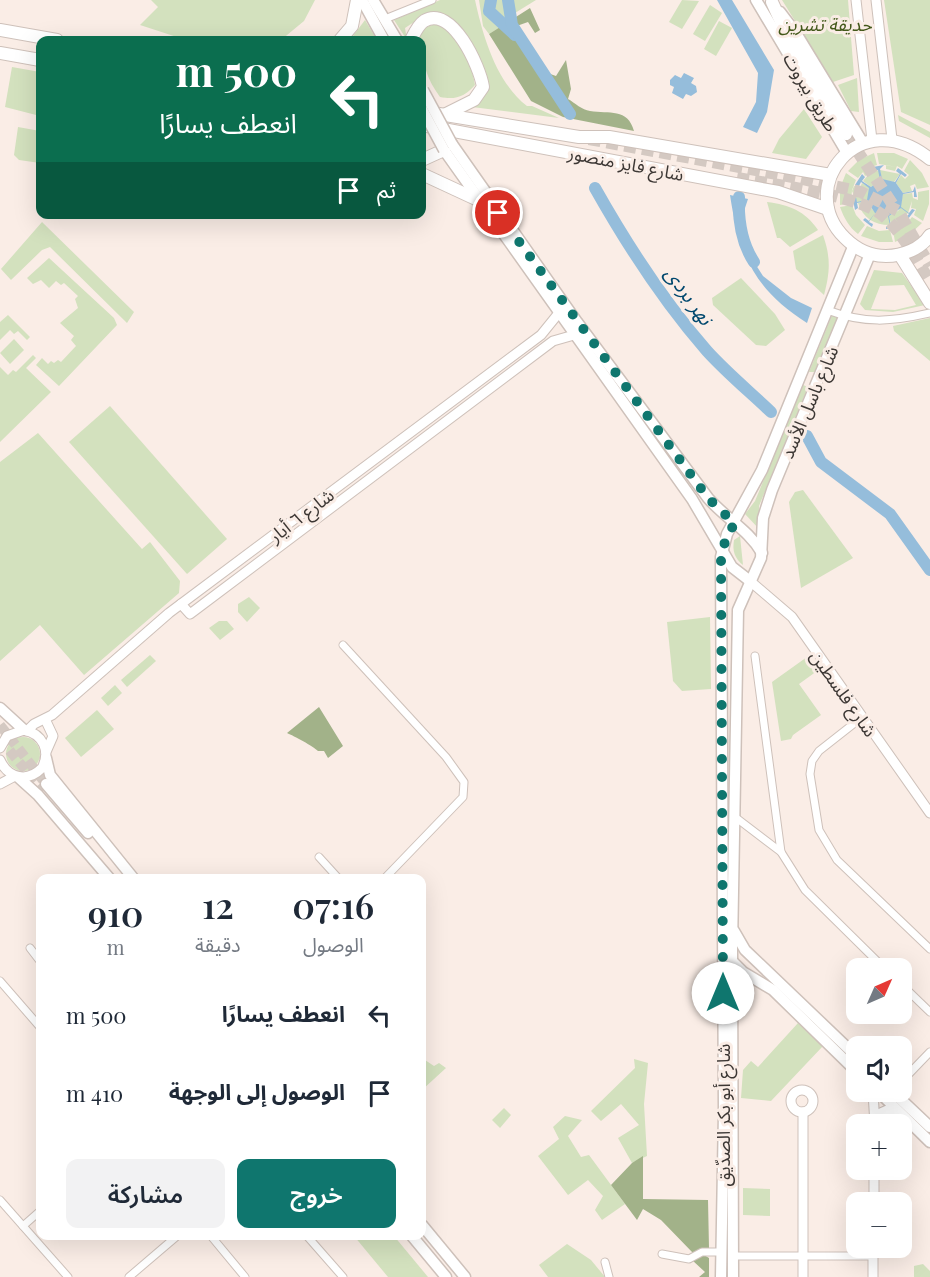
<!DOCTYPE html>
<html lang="ar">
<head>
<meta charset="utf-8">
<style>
  :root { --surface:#fff; --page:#f2f2f3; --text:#1f2937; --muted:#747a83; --accent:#0f766e }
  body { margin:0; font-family:"Playfair Display","Noto Sans Arabic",serif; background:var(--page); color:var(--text); direction:rtl; height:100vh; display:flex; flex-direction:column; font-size:22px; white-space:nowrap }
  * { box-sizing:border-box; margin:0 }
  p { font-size:20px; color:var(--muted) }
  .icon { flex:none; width:33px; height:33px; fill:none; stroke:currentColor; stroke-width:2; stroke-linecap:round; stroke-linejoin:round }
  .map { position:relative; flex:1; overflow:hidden; direction:ltr }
  .side { position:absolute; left:36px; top:874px; width:390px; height:366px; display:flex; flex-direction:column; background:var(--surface); border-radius:12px; box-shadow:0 6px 24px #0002; direction:rtl }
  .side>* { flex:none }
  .guide { position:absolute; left:36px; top:36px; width:390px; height:183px; border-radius:12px; box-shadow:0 6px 24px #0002; direction:rtl; background:#0b6e4f; color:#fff; overflow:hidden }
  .needle { width:39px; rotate:45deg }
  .controls { position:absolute; left:846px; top:958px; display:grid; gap:12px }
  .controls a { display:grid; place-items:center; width:66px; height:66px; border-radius:12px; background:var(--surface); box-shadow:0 6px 24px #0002; font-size:30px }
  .pin { position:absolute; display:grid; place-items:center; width:51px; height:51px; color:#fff; margin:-26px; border:3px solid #fff; border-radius:50%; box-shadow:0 2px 6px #0007 }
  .me { position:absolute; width:66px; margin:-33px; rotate:0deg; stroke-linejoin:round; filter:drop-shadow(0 0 4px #0008) }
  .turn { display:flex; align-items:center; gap:21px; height:126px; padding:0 30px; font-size:27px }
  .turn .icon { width:78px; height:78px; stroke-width:2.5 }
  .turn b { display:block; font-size:42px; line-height:51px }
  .then { display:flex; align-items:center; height:57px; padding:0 30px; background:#0003; gap:12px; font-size:22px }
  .eta { display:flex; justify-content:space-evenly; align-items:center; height:102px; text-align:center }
  .eta b { font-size:36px; font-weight:600; line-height:42px }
  .action { display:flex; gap:12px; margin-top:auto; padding:12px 30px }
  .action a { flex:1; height:69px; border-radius:12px; background:var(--accent); color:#fff; font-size:24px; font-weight:600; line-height:69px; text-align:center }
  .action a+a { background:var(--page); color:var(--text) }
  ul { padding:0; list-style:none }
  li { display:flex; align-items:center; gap:18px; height:78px; padding:0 30px }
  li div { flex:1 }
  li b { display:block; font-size:22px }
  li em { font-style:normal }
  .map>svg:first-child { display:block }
</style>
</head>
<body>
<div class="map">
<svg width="930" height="1277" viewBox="0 0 930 1277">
  <rect width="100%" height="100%" fill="#faede6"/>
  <!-- green -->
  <g fill="#d3e1be" fill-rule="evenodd">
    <polygon points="151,0 315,0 304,21 281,40 186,40 140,25 158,7"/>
    <path d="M440 0H475C483 36 496 82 527 106H532L559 118 472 107 480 96 464 33 420 18 405 28 407 40 394 20Z"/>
    <polygon points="479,0 504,0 510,21 489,34 483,26"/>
    <polygon points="512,0 536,0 515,13"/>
    <polygon points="682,0 699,1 682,29 669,22"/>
    <polygon points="782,0 848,0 854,75 833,82"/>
    <polygon points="884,0 930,0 930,125 901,112"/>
    <polygon points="710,5 722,13 705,41 693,34"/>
    <polygon points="365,20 377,40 350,40"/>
    <polygon points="719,21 732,28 716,56 704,49"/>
    <path d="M438 24C459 34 472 62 475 85 464 97 456 100 440 97 427 79 422 64 422 40H417C419 30 428 25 438 24Z"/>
    <polygon points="12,67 40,72 40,116 5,107"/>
    <polygon points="857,78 859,112 851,111 838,85"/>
    <polygon points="804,109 822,137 806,159 772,153 779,139"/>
    <polygon points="898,115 930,132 930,138 899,121"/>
    <polygon points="18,127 40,131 40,163 19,160 14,155"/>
    <polygon points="874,153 877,165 871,167 874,172 879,170 880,180 871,187 863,181 869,174 865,176 863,172 858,178 848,171 859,160"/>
    <polygon points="877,153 894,153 908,159 902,169 897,166 895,171 886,169 886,165 896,167 879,164"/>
    <polygon points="910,160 922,173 929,187 917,189 915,184 910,186 912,191 903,193 896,183 901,175 905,179 909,175 904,171"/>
    <polygon points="880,170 900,174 894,182 882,180"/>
    <polygon points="846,173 856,180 852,190 851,203 840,205 840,188"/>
    <path d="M862 183 870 188 869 205C877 217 888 219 899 210L903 194 912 193 913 198 918 200V192L929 190V204L923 221 914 215 916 209 911 208 912 201 908 213 897 223 905 218 908 222 912 217 922 223 909 235 895 242 893 230 899 228 897 223 891 224 889 216 890 225C874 225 863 218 858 203L862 202H857L852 191 854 186 858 187V192Z"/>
    <path d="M767 202C790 205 805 211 818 230L790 247 780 238H777Z"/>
    <path d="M852 205 856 215 865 225 858 234C849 227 844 218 840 207Z"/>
    <polygon points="42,222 134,312 127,323 50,247 42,250 11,280 1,269"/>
    <polygon points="867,226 879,231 890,230 893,242 879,242 861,236"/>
    <path d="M823 235C831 258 830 272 824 295L796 269 793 251Z"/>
    <polygon points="49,258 114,318 117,325 59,386 36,365 42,358 48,364 51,361 54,363 58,360 61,362 76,346 71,340 74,336 60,323 78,308 75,299 78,296 64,283 61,285 56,281 49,288 41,280 33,284 27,278"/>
    <path d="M874 270 902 273 925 305 893 312 865 310 860 304ZM904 285 916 305 895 310 871 309 880 286Z"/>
    <polygon points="741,278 775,314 785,330 766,346 756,345 713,305 712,298"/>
    <polygon points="8,315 30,337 27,340 18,331 14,334 10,330 0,340 0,322"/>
    <polygon points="832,315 838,317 815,372 809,372"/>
    <polygon points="930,318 930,361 894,331 893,326"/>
    <polygon points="14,339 24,350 10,364 0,353"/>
    <polygon points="33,355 36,358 26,368 51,392 0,442 0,367 8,375 13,370 16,372"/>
    <polygon points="803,385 808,387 759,506 760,530 745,514 755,501"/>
    <polygon points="110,406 227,539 187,574 69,442"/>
    <polygon points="38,433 142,549 150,542 180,581 179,593 84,675 40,625 0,661 0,462"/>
    <polygon points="803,490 853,558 801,588 789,502 795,492"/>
    <path d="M740 536 743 565C735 559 732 551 734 540Z"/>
    <polygon points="249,597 260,608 247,622 238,612 238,604"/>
    <polygon points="710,617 711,689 682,691 673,681 667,622"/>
    <polygon points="219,621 227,621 234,629 220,640 209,628"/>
    <polygon points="150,655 156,661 127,687 121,680"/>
    <polygon points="807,657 817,671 799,684 821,715 793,735 791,739 781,741 772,682"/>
    <polygon points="115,685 122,693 108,706 101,698"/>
    <polygon points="97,710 114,729 81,757 65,738"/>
    <circle cx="23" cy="754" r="17"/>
    <polygon points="798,1023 823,1046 771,1101 741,1098 743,1070 751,1061 758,1067"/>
    <polygon points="422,1058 434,1066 439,1063 446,1068 422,1090"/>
    <polygon points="634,1059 648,1063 644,1104 647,1156 632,1163 618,1138 639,1125 621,1104 601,1121 591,1111 635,1068"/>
    <polygon points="504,1108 511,1115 500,1128 492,1120"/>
    <polygon points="565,1116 582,1120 568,1136 581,1157 589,1155 625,1204 602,1220 595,1210 603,1196 588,1180 568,1195 538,1156 559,1139 553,1127"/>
    <polygon points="743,1188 770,1189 770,1216 743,1215"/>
    <polygon points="354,1236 394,1236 428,1277 388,1277"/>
    <polygon points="567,1244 591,1260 605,1277 548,1277 539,1265"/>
    <polygon points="923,1264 930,1271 930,1277 914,1277 914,1266"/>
  </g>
  <!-- forest -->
  <g fill="#a2b289">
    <path d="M530 8 540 30 535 33 528 22 511 28 536 69 556 76 566 60 571 89 568 99C575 103 582 110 590 111 609 114 628 108 634 131L563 117 531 101 489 34Z"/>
    <path d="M319 707 343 746 328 758 324 751H318C313 746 294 736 287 733Z"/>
    <polygon points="643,1156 643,1199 708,1200 709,1248 693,1253 661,1220 643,1209 637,1220 611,1185 632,1163"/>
    <polygon points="704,1255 709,1258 709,1277 699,1277 705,1272 692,1260"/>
  </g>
  <!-- water -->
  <g fill="#95bddb">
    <polygon points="717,0 732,0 774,70 767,112 757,133 743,127 756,102 758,73"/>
    <polygon points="684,73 694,78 691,83 696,86 697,92 691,96 686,94 683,99 672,93 674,87 670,85 670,80 675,75 681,78"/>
    <polygon points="884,165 880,169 882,179 895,182 900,174 896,171 898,168 907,175 905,177 901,174 896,183 903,193 913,191 915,186 917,197 914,197 914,192 903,194 901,207 909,213 912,209 915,210 908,219 906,217 909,214 901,208 889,216 891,226 896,224 897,227 886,229 886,227 890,226 888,216 875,213 869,222 873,224 872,227 863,220 865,218 869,221 875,213 867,201 857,203 858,208 855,210 853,200 856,197 857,202 867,200 869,188 861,182 859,186 855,185 862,174 865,177 862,181 871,187 880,180 878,170 874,171 873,167"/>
    <path d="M730 195 748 199 740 223 747 251 763 276 791 298 812 308 807 323C754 289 739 255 730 195Z"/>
  </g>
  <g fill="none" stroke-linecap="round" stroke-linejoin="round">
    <!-- river -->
    <g stroke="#95bddb" stroke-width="12">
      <polyline points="491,0 489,11 515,35"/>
      <polyline points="508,0 512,25 570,114"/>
      <path d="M595 188C626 243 665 303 707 351 727 373 750 392 771 412"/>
      <path d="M739 197C738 220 741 242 754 262"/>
      <polyline points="807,436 821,462 890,514 930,570"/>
    </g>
    <!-- primary-tunnel -->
    <g stroke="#d4c9c2" stroke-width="10" stroke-dasharray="10 5" stroke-linecap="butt">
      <polyline points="0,725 46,784"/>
      <polyline points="0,739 43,791"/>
    </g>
    <!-- highway-tunnel -->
    <g stroke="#d4c9c2" stroke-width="12" stroke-dasharray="12 6" stroke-linecap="butt">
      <polyline points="846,134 895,208"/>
      <polyline points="589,139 798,178 861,192 898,211 930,266"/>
      <path d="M737 178C770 184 857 195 881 214 902 231 916 259 930 282"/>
    </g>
    <defs>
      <g id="street">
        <polyline points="385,19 432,0"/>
        <path d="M827 310C865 324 891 322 930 313"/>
        <polyline points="343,645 446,757 464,782 463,797 384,879"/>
        <polyline points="755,656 781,852 805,890 885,969"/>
        <polyline points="861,718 819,751 812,761 810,774 819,830 837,860 930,949"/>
        <polyline points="735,817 781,852"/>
        <polyline points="319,857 339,879"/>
        <polyline points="30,948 40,961"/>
        <polyline points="0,981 40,1027"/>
        <polyline points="902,985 930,1012"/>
        <polyline points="902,1081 930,1052"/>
        <polyline points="0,1200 68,1277"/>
        <polyline points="23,1226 40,1211"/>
        <polyline points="211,1236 245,1277"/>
        <polyline points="307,1236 343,1277"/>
        <polyline points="662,1254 689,1259 702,1252 722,1252"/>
        <polyline points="734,1256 872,1256"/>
        <polyline points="605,1262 609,1277"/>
        <polyline points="129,1277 177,1236"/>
      </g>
      <g id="secondary">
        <polyline points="856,0 872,140"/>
        <polyline points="876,0 892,139"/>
        <polyline points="750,581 792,617 930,813"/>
        <polyline points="181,604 190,614 553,341 574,335"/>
        <polyline points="45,719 53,736 46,752"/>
        <polyline points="27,731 34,724 52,715 169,613 541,335 558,314"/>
        <path d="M0 748 7 736 24 730C43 734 51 751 42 768 27 783 8 778 0 760"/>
        <polyline points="0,784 15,776"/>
        <circle cx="802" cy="1101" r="11"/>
        <polyline points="873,1092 875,1125"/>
        <polyline points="803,1112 803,1277"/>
        <polyline points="876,1115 887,1110 898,1111"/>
        <polyline points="874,1203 874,1170"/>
        <polyline points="873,1277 873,1248"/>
      </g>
      <g id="primary">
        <polyline points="362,0 384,40"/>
        <polyline points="373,0 397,40"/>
        <polyline points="756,0 847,153"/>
        <polyline points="780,12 796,33 863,143"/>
        <path d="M452 144 577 322 708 498C725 518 749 530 762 553"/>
        <polyline points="444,150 692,499 732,567 750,581"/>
        <polyline points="0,708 24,730"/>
        <polyline points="46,758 50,775 134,879"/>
        <polyline points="18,777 38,795 110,879"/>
        <polyline points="46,784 88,833"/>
        <polyline points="734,931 745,950 856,1056"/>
        <polyline points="731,960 743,972 773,990 856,1071"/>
        <polyline points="879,1092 930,1142"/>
        <polyline points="893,1092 930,1127"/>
        <polyline points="422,1225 465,1277"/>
        <polyline points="412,1236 446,1277"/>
        <polyline points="721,1277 724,1112 721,557 727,534 762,470 853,247"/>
        <polyline points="733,1277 732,948 738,610 761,558 763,518 772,490 870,254"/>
      </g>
      <g id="highway">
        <polyline points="772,2 788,37 846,134"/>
        <polyline points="0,30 57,40"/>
        <polyline points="340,40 352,26 357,0"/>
        <path d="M411 40C414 34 418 25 424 21 452 4 480 67 483 87L474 100 444 115"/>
        <polyline points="0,53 40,60"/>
        <polyline points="427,112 579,137 609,137 831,175"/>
        <polyline points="422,125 778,192 828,209"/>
        <path d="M930 159C859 102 794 188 845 238 856 249 870 256 886 256 902 256 921 249 930 235"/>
        <polyline points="422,160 444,150"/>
        <polyline points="422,174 478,200"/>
        <polyline points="900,255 930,303"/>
      </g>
    </defs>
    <!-- street casing -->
    <use href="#street" stroke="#cec1ba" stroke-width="9"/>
    <!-- secondary casing -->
    <use href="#secondary" stroke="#cec1ba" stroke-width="11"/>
    <!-- primary casing -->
    <use href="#primary" stroke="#cec1ba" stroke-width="13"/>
    <!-- highway casing -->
    <use href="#highway" stroke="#cec1ba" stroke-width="14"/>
    <!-- street -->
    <use href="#street" stroke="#fff" stroke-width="7"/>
    <!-- secondary -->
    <use href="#secondary" stroke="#fff" stroke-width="9"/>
    <!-- primary -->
    <use href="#primary" stroke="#fff" stroke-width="10"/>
    <!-- highway -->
    <use href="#highway" stroke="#fff" stroke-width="12"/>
    <defs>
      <g id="primary-bridge">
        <polyline points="423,90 452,144"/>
        <polyline points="422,109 444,150"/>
      </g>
    </defs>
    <!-- primary-bridge casing -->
    <use href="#primary-bridge" stroke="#cec1ba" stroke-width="13" stroke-linecap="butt"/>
    <!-- primary-bridge -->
    <use href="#primary-bridge" stroke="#fff" stroke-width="10"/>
  </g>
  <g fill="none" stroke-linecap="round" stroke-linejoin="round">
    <!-- route -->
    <polyline stroke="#0f766e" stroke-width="10" stroke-dasharray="0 18" points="498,213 708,498 735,524 727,534 721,557 723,993"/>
  </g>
  <g text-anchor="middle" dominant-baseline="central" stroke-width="6" stroke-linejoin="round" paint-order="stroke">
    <!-- park labels -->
    <g font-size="18" font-style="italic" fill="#43581a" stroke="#faede6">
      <text x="825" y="24">حديقة تشرين</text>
    </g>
    <!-- street labels -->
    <g font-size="18" fill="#3c3734" stroke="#faede6">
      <text transform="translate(811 92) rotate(59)">طريق بيروت</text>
      <text transform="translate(626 163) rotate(11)">شارع فايز منصور</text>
      <text transform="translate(809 402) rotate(-67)">شارع باسل الأسد</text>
      <text transform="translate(301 515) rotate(-37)">شارع ٦ أيار</text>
      <text transform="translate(844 693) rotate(55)">شارع فلسطين</text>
      <text transform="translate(723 1115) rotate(-90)">شارع أبو بكر الصدّيق</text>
    </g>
    <!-- water labels -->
    <g font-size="20" font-style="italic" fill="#00486e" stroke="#faede6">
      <text transform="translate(690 295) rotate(54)">نهر بردى</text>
    </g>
  </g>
</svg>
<div class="controls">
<a><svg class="needle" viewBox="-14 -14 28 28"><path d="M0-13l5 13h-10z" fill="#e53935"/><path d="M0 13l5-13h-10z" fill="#747a83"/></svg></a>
<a><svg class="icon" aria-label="sound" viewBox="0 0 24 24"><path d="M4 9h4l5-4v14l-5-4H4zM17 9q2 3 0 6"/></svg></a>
<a>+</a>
<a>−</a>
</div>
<div class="pin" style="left:498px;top:213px;background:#d93025"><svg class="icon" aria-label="arrive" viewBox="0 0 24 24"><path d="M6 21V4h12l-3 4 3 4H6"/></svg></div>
<svg class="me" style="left:723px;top:993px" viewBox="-20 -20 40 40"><circle r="19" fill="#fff"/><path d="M0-13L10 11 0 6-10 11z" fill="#0f766e"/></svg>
<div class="guide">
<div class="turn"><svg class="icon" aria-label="left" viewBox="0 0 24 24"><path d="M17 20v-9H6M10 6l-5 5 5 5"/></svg><div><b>500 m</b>انعطف يسارًا</div></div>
<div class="then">ثم<svg class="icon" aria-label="arrive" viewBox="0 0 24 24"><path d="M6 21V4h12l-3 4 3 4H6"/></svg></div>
</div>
<section class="side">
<div class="eta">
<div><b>07:16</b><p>الوصول</p></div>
<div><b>12</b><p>دقيقة</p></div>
<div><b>910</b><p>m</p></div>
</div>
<ul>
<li><svg class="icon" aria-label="left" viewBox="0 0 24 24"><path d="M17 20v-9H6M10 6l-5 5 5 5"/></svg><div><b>انعطف يسارًا</b></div><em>500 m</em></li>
<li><svg class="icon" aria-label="arrive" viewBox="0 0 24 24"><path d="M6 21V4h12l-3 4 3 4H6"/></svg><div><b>الوصول إلى الوجهة</b></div><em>410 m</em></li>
</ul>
<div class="action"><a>خروج</a><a>مشاركة</a></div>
</section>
</div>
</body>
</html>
